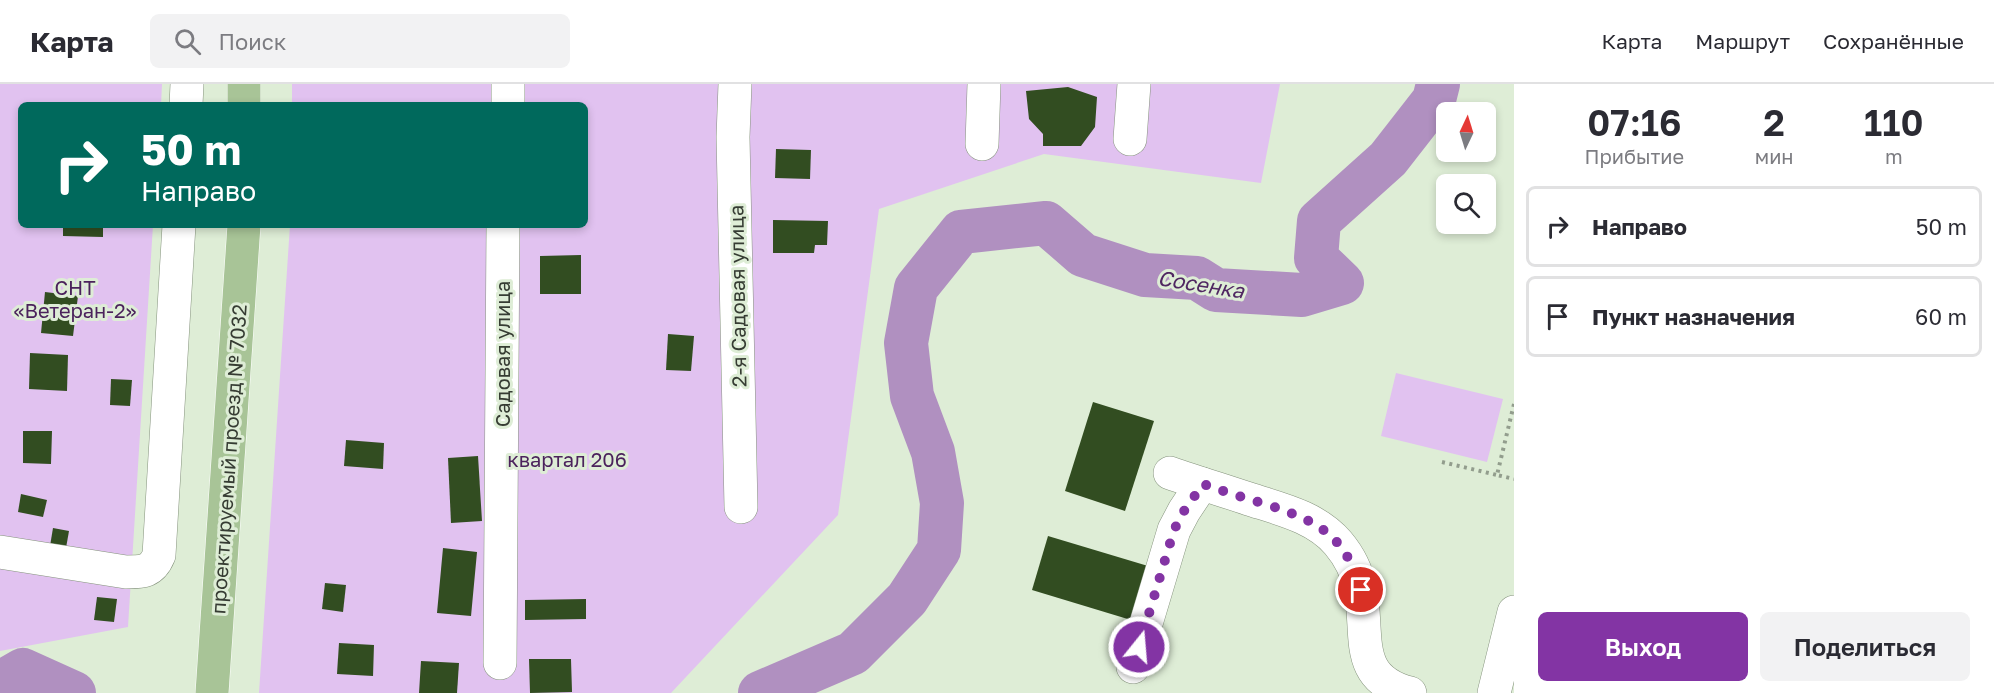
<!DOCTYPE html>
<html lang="ru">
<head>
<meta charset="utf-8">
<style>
  :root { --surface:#fff; --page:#f2f2f3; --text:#2b2b33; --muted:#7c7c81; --line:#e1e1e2; --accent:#8334a4 }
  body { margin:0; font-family:"Golos Text",sans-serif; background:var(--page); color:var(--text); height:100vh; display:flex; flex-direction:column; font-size:22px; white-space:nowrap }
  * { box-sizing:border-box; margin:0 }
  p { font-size:20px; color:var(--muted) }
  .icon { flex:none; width:33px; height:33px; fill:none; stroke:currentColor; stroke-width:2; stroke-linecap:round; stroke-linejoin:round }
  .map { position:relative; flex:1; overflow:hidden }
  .details { display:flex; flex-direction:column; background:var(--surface); width:480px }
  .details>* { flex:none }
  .top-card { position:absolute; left:18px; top:18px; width:570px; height:126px; border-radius:9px; box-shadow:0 3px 9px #0003; background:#00695c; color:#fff; overflow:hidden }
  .needle { width:39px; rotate:4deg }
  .tools { position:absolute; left:1436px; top:18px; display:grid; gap:12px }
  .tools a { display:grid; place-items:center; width:60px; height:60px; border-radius:9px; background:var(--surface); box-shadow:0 3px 9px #0003; font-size:30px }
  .pin { position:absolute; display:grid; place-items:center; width:51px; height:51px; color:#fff; margin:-26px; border:3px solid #fff; border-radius:50%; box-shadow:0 2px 6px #0007 }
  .me { position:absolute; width:66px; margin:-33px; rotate:17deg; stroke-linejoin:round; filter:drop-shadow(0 0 4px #0008) }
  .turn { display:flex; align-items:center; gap:21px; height:126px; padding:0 24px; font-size:27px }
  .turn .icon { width:78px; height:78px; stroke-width:2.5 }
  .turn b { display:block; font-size:42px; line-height:51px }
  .eta { display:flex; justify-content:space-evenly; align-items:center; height:102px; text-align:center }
  .eta b { font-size:36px; font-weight:600; line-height:42px }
  .primary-button { display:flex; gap:12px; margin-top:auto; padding:12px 24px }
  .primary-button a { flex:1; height:69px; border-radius:9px; background:var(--accent); color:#fff; font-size:24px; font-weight:600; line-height:69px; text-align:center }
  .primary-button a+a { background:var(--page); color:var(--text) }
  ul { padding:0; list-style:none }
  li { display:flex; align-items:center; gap:18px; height:81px; margin:0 12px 9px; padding:0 12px; border:3px solid var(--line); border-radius:9px }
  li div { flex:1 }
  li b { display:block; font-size:22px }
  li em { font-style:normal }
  header { display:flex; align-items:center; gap:36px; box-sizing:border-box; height:84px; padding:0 30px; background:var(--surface); border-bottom:2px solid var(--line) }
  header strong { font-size:28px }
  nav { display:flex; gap:33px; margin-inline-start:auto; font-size:21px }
  .search { width:420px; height:54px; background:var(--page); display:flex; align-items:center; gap:15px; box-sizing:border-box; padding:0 21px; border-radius:9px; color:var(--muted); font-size:22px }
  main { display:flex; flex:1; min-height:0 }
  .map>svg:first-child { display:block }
</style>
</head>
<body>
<header>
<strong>Карта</strong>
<div class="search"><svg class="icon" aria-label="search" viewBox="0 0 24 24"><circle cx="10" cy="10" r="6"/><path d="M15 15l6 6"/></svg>Поиск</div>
<nav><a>Карта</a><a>Маршрут</a><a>Сохранённые</a></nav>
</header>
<main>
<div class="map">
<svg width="1514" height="609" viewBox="0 0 1514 609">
  <rect width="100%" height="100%" fill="#deedd6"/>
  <!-- green -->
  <g fill="#e1c2f0">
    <polygon points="0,0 162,0 161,21 21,21 21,141 153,141 128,543 0,567"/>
    <polygon points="292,0 1280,0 1261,99 1044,70 879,125 838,431 671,609 259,609 290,141 585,141 585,21 292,21"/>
    <polygon points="1396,289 1503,315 1487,378 1381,352"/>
  </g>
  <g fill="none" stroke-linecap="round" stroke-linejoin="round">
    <!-- river -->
    <g stroke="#b090c0" stroke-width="44">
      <polyline points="0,599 23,586 74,609"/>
      <polyline points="760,609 853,569 907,515 939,466 942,419 933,368 912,312 906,259 916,204 961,148 1046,139 1083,171 1145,191 1197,194 1216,206 1302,211 1342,199 1316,174 1319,137 1388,75 1434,16 1438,0"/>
    </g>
  </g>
  <!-- building -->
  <g fill="#324d21">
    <polygon points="1068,3 1097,13 1095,43 1081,62 1043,62 1043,50 1029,35 1026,7"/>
    <polygon points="776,65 811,66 810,95 775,94"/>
    <polygon points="773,136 828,137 827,161 815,161 814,169 773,169"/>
    <polygon points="63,141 103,141 103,153 63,152"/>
    <polygon points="581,171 581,210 540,210 540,172"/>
    <polygon points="45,208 78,212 73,252 41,249"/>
    <polygon points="668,250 694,252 691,287 666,286"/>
    <polygon points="30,269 68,271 67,307 29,305"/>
    <polygon points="111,295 132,296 130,322 110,321"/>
    <polygon points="1093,318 1154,337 1125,427 1065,407"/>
    <polygon points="23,347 52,347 51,380 23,379"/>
    <polygon points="346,356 384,359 383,385 344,382"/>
    <polygon points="478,372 482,437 451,439 448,374"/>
    <polygon points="21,410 47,416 43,433 18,428"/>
    <polygon points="53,444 69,447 66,464 50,462"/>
    <polygon points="1048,452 1148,482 1131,536 1032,506"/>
    <polygon points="443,464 477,468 471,532 437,529"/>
    <polygon points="325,499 346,501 343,528 322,525"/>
    <polygon points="97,513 117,515 114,538 94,536"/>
    <polygon points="586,515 586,535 525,536 525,516"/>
    <polygon points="339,559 374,561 373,592 337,590"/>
    <polygon points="529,575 571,575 572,608 530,609"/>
    <polygon points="421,577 459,579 457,609 419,609"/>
  </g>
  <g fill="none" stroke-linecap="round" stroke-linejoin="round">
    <defs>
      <g id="minor">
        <polyline points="735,0 733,53 741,423"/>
        <polyline points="186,21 187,0"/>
        <polyline points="508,21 508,0"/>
        <polyline points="1130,55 1134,0"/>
        <polyline points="982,60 984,0"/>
        <path d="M1170 389C1196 398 1222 406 1249 415 1280 425 1316 433 1338 459 1349 472 1357 488 1360 504 1370 549 1351 594 1410 609"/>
        <path d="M0 468 126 488C143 488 152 488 159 471L179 141"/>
        <polyline points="500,579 503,141"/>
        <polyline points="1133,583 1174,446 1184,427 1202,400"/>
        <polyline points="1494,609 1514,528"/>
      </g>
      <g id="major">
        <polyline points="244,21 244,0"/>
        <polyline points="212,609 244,141"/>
      </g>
    </defs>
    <!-- minor casing -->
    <use href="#minor" stroke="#85937d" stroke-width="34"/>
    <!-- major casing -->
    <use href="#major" stroke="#fff" stroke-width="34"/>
    <!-- path -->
    <g stroke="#929d8d" stroke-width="4" stroke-dasharray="3 4.5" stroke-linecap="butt">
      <polyline points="1514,320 1497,391 1514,395"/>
      <polyline points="1442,378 1497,391"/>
    </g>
    <!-- minor -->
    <use href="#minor" stroke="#fff" stroke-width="33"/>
    <!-- major -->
    <use href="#major" stroke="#a8c497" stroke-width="33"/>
  </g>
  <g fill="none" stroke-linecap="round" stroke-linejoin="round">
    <!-- route -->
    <path stroke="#8334a4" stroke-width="10" stroke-dasharray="0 18" d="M1139 563 1174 446 1184 427 1203 400C1223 407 1244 414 1265 420 1317 437 1345 450 1361 506"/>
  </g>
  <g text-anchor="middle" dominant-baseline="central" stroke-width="6" stroke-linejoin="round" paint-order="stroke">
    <!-- park labels -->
    <g font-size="20" fill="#4b225c" stroke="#deedd6">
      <text x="75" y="203">СНТ<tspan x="75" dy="23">«Ветеран-2»</tspan></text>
      <text x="567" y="375">квартал 206</text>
    </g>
    <!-- street labels -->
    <g font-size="20" fill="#363c33" stroke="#deedd6">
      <text transform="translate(737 212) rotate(-91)">2-я Садовая улица</text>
      <text transform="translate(502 270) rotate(-90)">Садовая улица</text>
      <text transform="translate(228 375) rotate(-86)">проектируемый проезд № 7032</text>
    </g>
    <!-- water labels -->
    <g font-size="21" font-style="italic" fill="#502762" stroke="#deedd6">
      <text transform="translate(1201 200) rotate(9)">Сосенка</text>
    </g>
  </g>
</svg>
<div class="tools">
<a><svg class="needle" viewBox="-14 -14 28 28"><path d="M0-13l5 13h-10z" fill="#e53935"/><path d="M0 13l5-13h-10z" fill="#7c7c81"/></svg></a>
<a><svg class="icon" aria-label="search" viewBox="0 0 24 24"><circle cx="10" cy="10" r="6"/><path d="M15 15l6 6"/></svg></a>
</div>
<div class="pin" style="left:1361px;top:506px;background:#d93025"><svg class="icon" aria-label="arrive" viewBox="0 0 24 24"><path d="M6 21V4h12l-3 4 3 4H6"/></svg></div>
<svg class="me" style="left:1139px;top:563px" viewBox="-20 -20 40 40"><circle r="17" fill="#8334a4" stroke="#fff" stroke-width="3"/><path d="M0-11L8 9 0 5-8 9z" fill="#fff"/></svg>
<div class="top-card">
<div class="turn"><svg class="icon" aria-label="right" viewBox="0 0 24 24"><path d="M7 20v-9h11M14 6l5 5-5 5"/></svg><div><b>50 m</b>Направо</div></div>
</div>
</div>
<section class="details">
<div class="eta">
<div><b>07:16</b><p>Прибытие</p></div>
<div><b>2</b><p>мин</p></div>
<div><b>110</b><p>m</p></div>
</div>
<ul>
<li><svg class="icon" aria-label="right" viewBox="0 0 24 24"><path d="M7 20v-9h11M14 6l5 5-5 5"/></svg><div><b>Направо</b></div><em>50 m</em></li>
<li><svg class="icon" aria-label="arrive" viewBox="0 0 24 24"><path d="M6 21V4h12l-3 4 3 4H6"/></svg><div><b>Пункт назначения</b></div><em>60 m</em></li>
</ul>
<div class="primary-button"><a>Выход</a><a>Поделиться</a></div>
</section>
</main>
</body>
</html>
